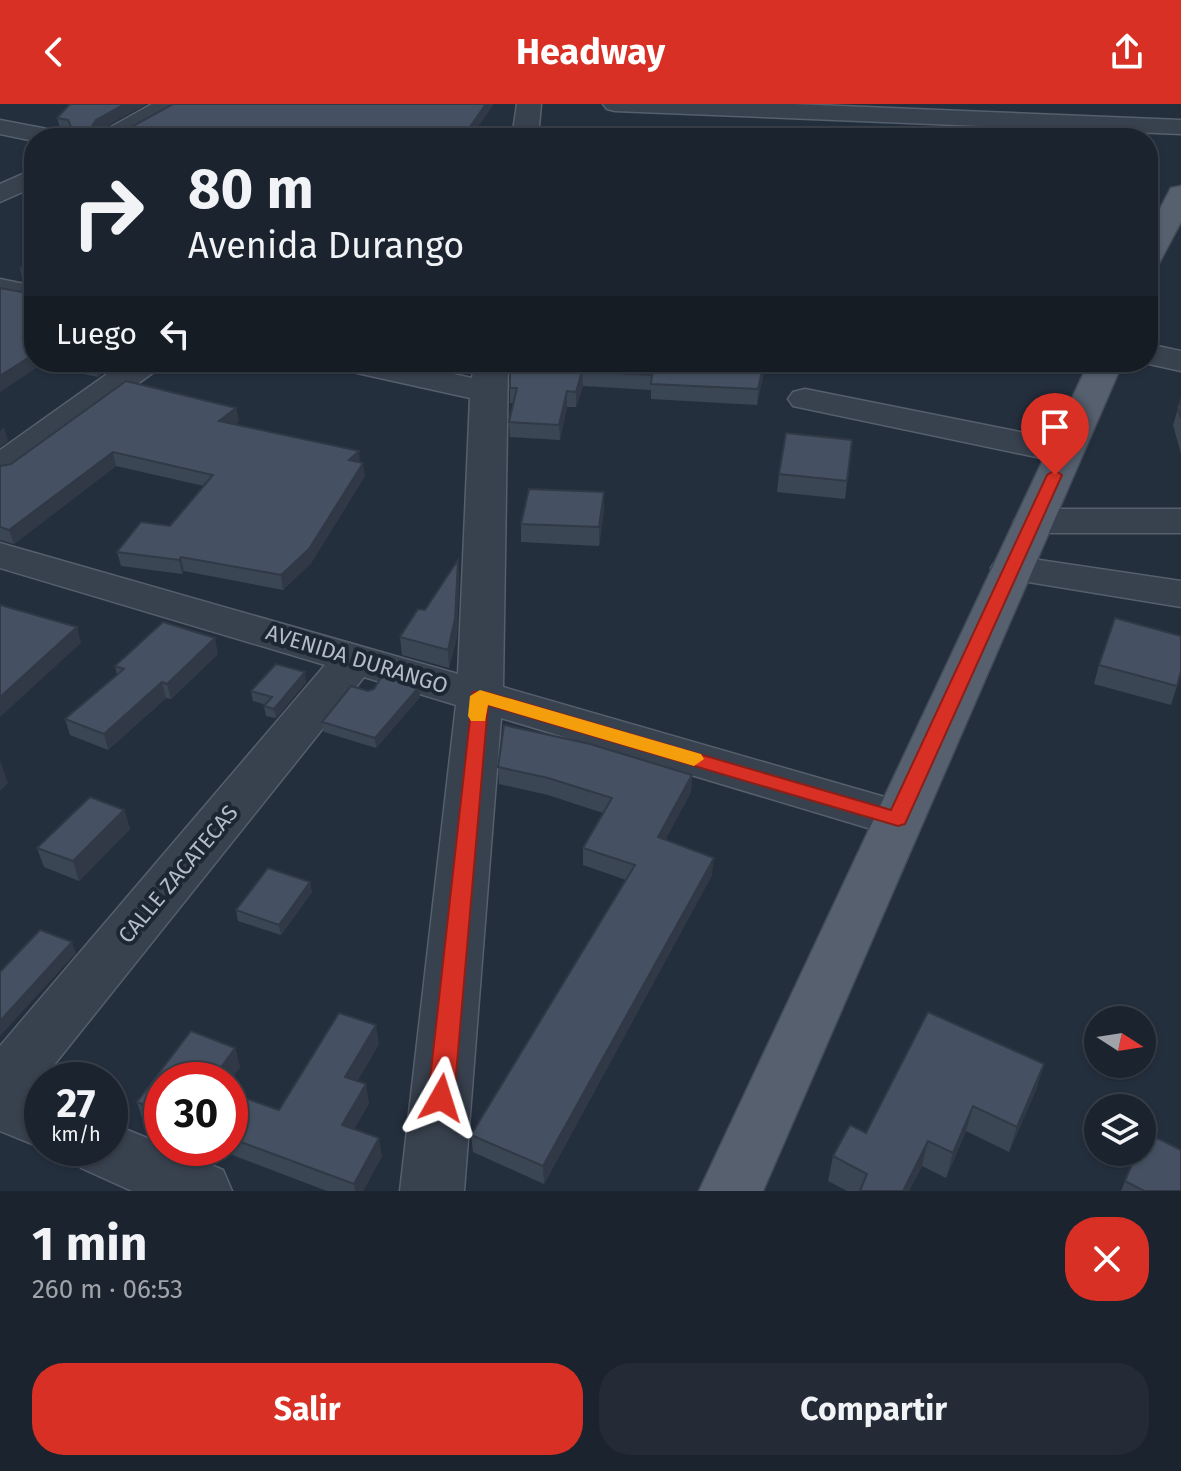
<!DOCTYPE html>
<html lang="es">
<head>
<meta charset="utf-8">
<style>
  :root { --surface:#1b232e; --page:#242b36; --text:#f1f3f6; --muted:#a0a4aa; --line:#39404a; --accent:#d93025 }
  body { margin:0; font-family:"Fira Sans",sans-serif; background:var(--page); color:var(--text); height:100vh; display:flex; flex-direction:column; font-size:30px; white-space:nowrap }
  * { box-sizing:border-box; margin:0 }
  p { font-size:26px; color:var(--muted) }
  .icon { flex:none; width:44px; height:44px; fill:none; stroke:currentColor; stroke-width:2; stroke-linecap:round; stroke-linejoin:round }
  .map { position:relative; height:1087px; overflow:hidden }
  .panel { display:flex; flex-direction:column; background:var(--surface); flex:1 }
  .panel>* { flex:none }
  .banner { position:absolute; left:24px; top:24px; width:1134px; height:244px; border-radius:32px; box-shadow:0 2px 6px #0004,0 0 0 2px var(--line); background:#1b232e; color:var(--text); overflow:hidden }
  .needle { width:52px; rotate:102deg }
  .fabs { position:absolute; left:1084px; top:902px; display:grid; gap:16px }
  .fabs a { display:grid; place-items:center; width:72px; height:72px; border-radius:50%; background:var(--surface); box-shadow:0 2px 6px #0004,0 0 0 2px var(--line); font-size:40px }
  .speed { position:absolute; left:24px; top:958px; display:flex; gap:16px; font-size:40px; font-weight:700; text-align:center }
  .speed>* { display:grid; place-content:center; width:104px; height:104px; border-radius:50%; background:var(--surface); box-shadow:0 2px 6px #0004,0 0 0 2px var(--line); line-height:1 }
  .speed small { font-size:20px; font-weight:400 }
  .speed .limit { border:12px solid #d22; background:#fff; color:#111 }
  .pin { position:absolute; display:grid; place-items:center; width:68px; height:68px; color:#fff; margin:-82px -34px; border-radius:50% 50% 50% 0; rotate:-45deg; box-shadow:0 0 8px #0007 }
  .pin .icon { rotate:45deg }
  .me { position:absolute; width:88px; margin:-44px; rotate:6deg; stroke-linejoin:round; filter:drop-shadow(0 0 6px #0008) }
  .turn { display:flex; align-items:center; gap:28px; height:168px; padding:0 32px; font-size:36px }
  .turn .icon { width:104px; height:104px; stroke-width:2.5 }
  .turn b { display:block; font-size:56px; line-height:68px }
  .then { display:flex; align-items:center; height:76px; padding:0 32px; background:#0003; gap:16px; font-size:30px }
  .round { display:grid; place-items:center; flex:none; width:84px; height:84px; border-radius:32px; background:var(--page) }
  .head { display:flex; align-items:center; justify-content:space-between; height:136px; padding:0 32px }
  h1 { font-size:48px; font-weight:700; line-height:60px }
  .action { display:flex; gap:16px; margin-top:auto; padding:16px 32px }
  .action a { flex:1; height:92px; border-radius:32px; background:var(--accent); color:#fff; font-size:32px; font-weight:700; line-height:92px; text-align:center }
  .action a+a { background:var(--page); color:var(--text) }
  header { display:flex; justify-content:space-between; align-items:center; height:104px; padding:0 32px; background:var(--accent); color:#fff; font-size:36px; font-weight:700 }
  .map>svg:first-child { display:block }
</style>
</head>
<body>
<header><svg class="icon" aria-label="back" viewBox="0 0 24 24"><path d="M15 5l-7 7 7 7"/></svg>Headway<svg class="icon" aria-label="share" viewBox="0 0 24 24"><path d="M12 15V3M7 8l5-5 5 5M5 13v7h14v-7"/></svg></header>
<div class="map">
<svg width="1181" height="1087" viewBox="0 0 1181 1087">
  <rect width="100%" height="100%" fill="#242f3e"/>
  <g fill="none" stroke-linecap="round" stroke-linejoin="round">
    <defs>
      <g id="minor">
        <polygon points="152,0 182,0 178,5 127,34 96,34 100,29"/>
        <polygon points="517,0 541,0 538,34 512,34"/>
        <polygon points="603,0 793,0 1181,16 1181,30 615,7 607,5"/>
        <polygon points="0,16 68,29 72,34 34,34 34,37 0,30"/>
        <polygon points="34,65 34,83 0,98 0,80"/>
        <polygon points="0,175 34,182 34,200 0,193"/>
        <polygon points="1148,240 1181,247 1181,267 1140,258 1148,258"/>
        <polygon points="124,258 163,258 158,265 13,371 0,374 0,346"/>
        <polygon points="334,258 397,258 472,274 474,258 508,258 503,583 916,702 923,715 916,728 898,733 501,614 464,1087 400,1087 456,601 364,573 42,976 36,986 42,988 42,1044 0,1027 0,942 325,561 0,464 0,439 458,570 470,294 339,265"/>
        <polygon points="805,285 1065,337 1078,340 1083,348 1078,356 1065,359 793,302 788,295 793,288"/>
        <polygon points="1034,405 1181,405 1181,429 1034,429 1020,425 1014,417 1020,409"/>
        <polygon points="1012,452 1181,477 1181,503 997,473 991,464 997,455"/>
        <polygon points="110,1019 162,1040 162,1044 171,1044 223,1066 232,1087 132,1087 81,1064 72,1044 110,1044"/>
      </g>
      <g id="major">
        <polygon points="1181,82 1181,118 1158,161 1148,164 1148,127 1171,84"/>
        <polygon points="1089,258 1123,258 763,1087 699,1087"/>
      </g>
    </defs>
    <!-- minor casing -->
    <use href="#minor" stroke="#565f6c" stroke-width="3"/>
    <!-- major casing -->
    <use href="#major" stroke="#414a57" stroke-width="3"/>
    <!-- minor -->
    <use href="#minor" fill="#38414e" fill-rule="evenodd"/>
    <!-- major -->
    <use href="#major" fill="#56606e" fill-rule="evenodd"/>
  </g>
  <!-- wall -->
  <g fill="#3b4654">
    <polygon points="146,0 99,26 65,26 60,24 57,14"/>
    <polygon points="34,39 34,59 29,58 27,47"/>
    <polygon points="34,69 34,90 27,90 24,78 32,74"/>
    <polygon points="34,157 34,258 119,258 98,273 40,261 0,288 33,190 33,179 23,177 20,164"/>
    <polygon points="403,258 473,258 469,270"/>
    <polygon points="510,258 766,258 757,301 651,295 651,286 583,282 576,303 567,303 560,336 510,333 509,318 514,299 510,299"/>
    <polygon points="1181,295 1181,350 1173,321"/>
    <polygon points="236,304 239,317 235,321 360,358 365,372 311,459 283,486 184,467 182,470 121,462 117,448 170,422 204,382 116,362 14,440 0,436 0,362"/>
    <polygon points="852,336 845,395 777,388 779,370"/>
    <polygon points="604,388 604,406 599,442 521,438 521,420"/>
    <polygon points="458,456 459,474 457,533 449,564 402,551 400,533 425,506"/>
    <polygon points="218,550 171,595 166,594 108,646 70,631 65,615 117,571 115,562"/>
    <polygon points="1099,561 1177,582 1171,601 1094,580"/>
    <polygon points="306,578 276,614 266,612 264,602 266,601 253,597 251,587"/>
    <polygon points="368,587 420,593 376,644 324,628 322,618"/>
    <polygon points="498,663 692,671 691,688 665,736 712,771 544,1080 473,1048 471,1031 626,776 583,761 583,744 603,709 548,691 499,680"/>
    <polygon points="124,706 130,725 79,777 44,763 37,744"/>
    <polygon points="312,788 281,831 238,817 236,806"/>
    <polygon points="191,927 235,944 240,963 230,976 162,976 162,1024 143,1017 137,998"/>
    <polygon points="379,940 357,977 369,999 354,1025 382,1052 363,1087 327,1087 214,1044 230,1044 230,989 279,1006"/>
    <polygon points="1044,960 1036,986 1009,1048 966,1027 946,1074 922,1062 909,1087 847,1087 828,1077 833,1052 866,1029"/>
    <polygon points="1137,1048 1181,1087 1121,1087"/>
  </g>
  <!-- shaded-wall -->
  <g fill="#303945">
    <polygon points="125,0 146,0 99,26 93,34 91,24 96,16"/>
    <polygon points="486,0 494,0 470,34 462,34"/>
    <polygon points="34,250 34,258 39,258 40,261 0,288 0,272"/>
    <polygon points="97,258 119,258 98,273 95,260"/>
    <polygon points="469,258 473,258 469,270"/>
    <polygon points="764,258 766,258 757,301 758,285"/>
    <polygon points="582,267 583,282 576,303 576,288"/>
    <polygon points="567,287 567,303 560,336 559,321"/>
    <polygon points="236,304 239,317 222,331 219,317"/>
    <polygon points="4,323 8,337 0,343 0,327"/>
    <polygon points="359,347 360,360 349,356"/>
    <polygon points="113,348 116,362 14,440 9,426"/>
    <polygon points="363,359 365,372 311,459 283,486 281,471"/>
    <polygon points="604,388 604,406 599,442 599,423"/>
    <polygon points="181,453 184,467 182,470 179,456"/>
    <polygon points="458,456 459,474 457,533 449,564 448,546"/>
    <polygon points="77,523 81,539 0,613 0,593"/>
    <polygon points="215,534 218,550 171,595 167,580"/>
    <polygon points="305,568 306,578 276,614 274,605"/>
    <polygon points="162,578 166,594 108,646 104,630"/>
    <polygon points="419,583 420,593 376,644 375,634"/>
    <polygon points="0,656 8,679 0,687"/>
    <polygon points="692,671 691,688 657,751 658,733"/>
    <polygon points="124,706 130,725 79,777 73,757"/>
    <polygon points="714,754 712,771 544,1080 543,1062"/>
    <polygon points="310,778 312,788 281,831 279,821"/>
    <polygon points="72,838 76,849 0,932 0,917"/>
    <polygon points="376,921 379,940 349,992 345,973"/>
    <polygon points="235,944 240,963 230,976 212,976"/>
    <polygon points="1044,960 1036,986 1009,1048 1017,1023"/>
    <polygon points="366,980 369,999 346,1040 342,1021"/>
    <polygon points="973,1002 966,1027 946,1074 953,1049"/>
    <polygon points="379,1034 382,1052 363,1087 355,1087 354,1080"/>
    <polygon points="928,1037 922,1062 909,1087 903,1087"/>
  </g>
  <!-- building -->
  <g fill="#455162" stroke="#303945" stroke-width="2">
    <polygon points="70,0 125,0 96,16 91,24 94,26 126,26 173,0 486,0 462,34 39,34 46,26 72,25 68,16 57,14"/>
    <polygon points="34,39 34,49 27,47"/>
    <polygon points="34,69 34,80 24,78 32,74"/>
    <polygon points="34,157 34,250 0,272 0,184 33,190 33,168 20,164"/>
    <polygon points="510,258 764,258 758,285 651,280 652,271 582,267 576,288 567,287 559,321 509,318 517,284 510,284"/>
    <polygon points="126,277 236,304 219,317 359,347 349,356 363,359 309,445 281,471 181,453 179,456 117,448 141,418 170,422 213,371 113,348 9,426 0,423 0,362 11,360"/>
    <polygon points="1181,295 1181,314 1178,304"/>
    <polygon points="786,329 852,336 847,377 779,370"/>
    <polygon points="529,385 604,388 599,423 521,420"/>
    <polygon points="458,456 455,515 448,546 400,533 418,505 425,506"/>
    <polygon points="0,501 77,523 0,593"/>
    <polygon points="1115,514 1181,532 1181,567 1177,582 1099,561"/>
    <polygon points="163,518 215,534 167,580 162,578 104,630 65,615 124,565 115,562"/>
    <polygon points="276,560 305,568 274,605 264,602 272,593 251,587"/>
    <polygon points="382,572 419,583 375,634 322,618 351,582 368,587 374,585"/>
    <polygon points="504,621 590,640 692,671 658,733 714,754 543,1062 471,1031 635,761 583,744 612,694 548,674 498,663"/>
    <polygon points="90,693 124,706 73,757 37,744"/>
    <polygon points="268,764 310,778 279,821 236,806"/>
    <polygon points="40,826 72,838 0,917 0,868"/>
    <polygon points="928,908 1044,960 1017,1023 973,1002 953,1049 928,1037 903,1087 860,1087 867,1070 833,1052 850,1021 866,1029"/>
    <polygon points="339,909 376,921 345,973 366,980 342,1021 379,1034 354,1080 230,1034 230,989 279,1006"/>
    <polygon points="191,927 235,944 212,976 162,976 162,1008 137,998"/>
    <polygon points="1145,1028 1181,1046 1181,1087 1144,1087 1125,1077 1137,1048 1142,1048 1142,1035"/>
  </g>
  <!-- route -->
  <polygon fill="#d93025" stroke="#8d1f18" stroke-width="2" points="1055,366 1062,371 905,720 898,722 488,601 454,994 450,1002 441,1005 432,1002 428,994 473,588 486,588 891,706 1047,371"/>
  <!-- slow -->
  <polygon fill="#f59e0b" points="480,586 701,650 704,655 694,662 488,601 485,617 471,617 468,612 470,592"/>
  <g text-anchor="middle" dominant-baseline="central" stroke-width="8" stroke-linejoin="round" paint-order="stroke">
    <!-- street labels -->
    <g font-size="22" fill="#b4bcc9" stroke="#1d2633">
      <text transform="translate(357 555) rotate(17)">AVENIDA DURANGO</text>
      <text transform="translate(178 770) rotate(-50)">CALLE ZACATECAS</text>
    </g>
  </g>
</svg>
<div class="fabs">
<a><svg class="needle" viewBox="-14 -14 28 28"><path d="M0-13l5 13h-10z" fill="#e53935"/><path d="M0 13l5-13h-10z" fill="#a0a4aa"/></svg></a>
<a><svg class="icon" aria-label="layers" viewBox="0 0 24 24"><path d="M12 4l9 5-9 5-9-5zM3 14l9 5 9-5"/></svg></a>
</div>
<div class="speed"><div>27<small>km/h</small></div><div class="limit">30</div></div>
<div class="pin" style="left:1055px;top:371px;background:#d93025"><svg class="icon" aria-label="arrive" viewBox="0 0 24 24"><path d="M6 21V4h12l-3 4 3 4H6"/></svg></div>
<svg class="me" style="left:441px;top:994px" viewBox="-20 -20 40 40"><path d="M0-17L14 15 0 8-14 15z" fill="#d93025" stroke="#fff" stroke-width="4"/></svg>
<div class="banner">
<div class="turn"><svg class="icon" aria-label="right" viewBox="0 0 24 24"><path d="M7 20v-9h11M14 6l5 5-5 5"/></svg><div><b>80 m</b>Avenida Durango</div></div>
<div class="then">Luego<svg class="icon" aria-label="left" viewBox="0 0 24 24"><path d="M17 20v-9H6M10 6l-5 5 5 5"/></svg></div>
</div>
</div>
<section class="panel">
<div class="head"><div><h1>1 min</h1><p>260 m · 06:53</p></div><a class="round" style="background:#d93025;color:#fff"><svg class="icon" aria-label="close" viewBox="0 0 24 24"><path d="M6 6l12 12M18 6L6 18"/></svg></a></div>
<div class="action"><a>Salir</a><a>Compartir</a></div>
</section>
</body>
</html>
